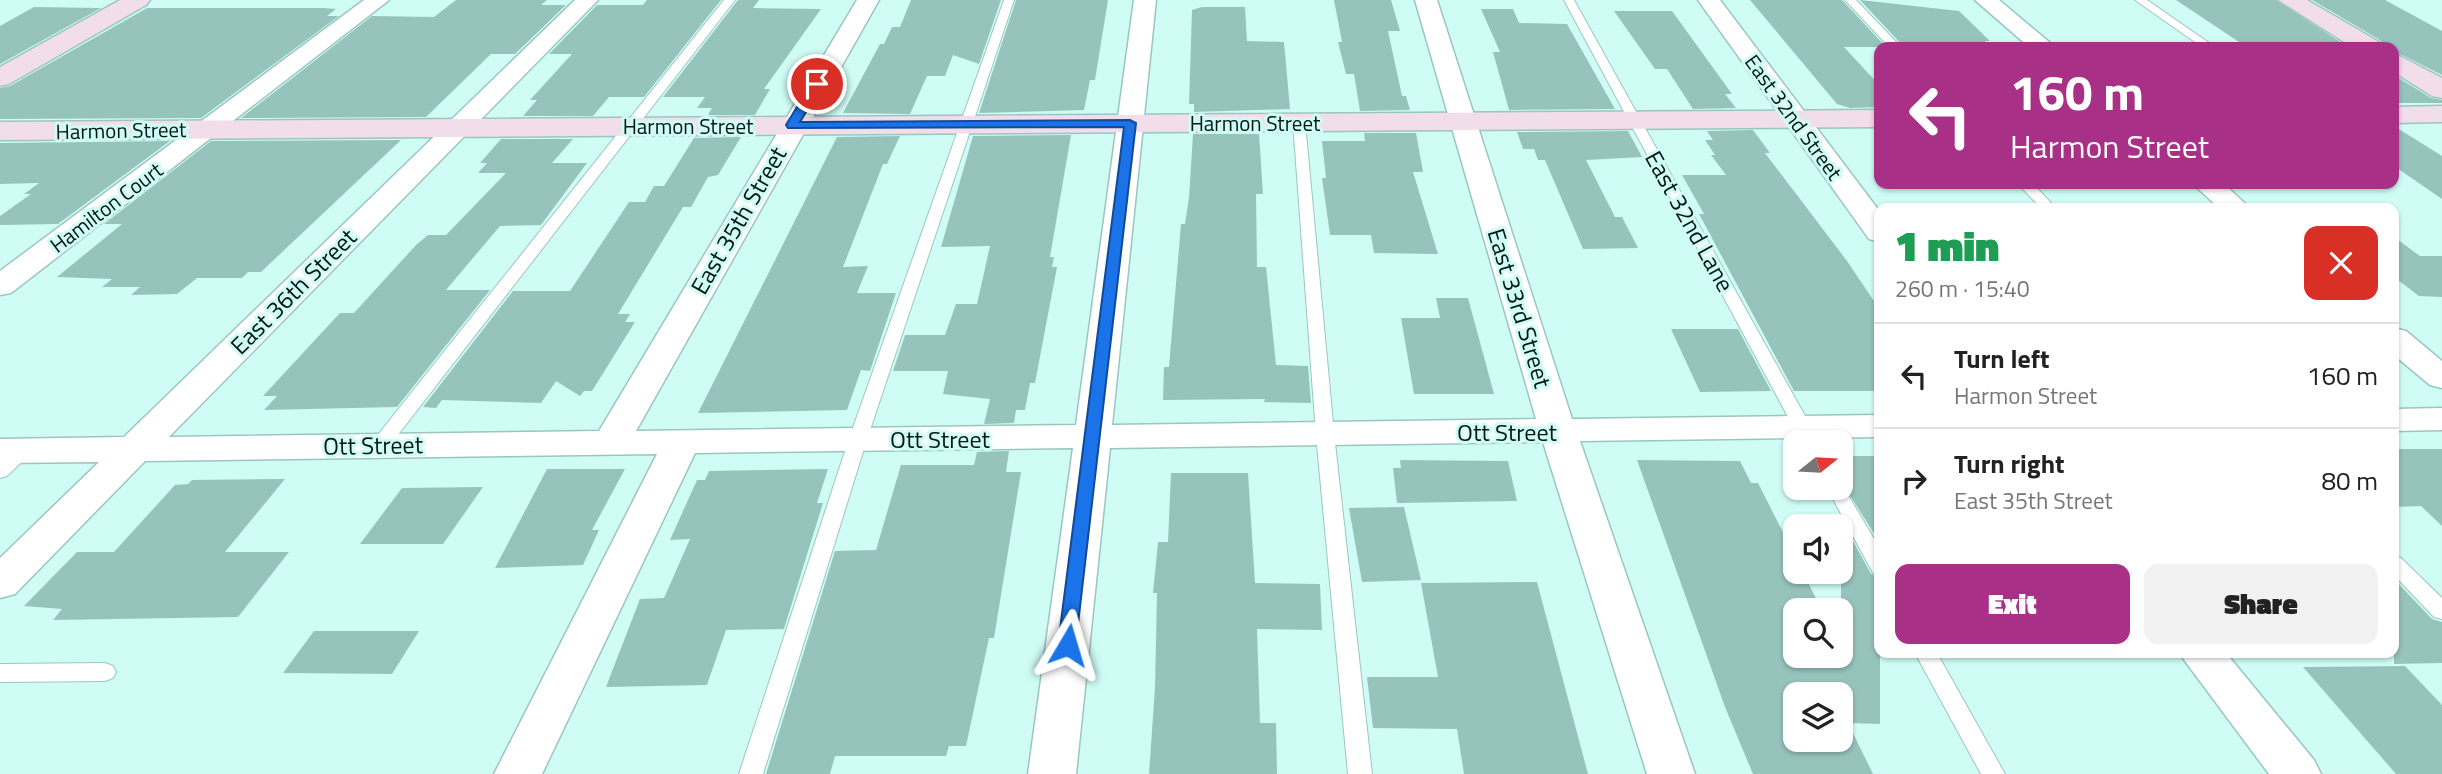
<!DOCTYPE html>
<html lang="en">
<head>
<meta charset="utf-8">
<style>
  :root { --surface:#fff; --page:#f2f2f2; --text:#222; --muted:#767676; --line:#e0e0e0; --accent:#a83187 }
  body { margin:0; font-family:"Titillium Web",sans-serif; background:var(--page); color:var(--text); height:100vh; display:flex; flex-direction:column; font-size:26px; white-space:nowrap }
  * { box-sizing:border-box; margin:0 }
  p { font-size:23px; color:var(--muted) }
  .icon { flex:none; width:38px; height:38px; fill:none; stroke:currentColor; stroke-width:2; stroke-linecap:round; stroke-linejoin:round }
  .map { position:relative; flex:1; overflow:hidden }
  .panel { position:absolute; left:1874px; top:203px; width:525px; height:455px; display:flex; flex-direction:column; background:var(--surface); border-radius:14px; box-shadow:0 2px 5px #0004 }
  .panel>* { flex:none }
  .top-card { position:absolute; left:1874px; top:42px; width:525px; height:147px; border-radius:14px; box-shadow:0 2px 5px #0004; background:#a83187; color:#fff; overflow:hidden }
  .needle { width:46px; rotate:72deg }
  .buttons { position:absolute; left:1783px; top:430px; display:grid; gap:14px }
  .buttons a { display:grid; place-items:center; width:70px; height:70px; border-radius:14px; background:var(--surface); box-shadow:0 2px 5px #0004; font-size:35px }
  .pin { position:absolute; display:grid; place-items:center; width:60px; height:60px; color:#fff; margin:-30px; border:4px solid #fff; border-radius:50%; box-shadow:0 2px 7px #0007 }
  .me { position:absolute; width:77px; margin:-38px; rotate:7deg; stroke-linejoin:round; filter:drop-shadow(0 0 5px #0008) }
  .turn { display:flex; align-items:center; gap:24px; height:147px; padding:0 21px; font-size:32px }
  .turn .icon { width:91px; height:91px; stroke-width:2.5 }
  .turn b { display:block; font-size:49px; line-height:60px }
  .round { display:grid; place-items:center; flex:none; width:74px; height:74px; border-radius:14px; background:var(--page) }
  .head { display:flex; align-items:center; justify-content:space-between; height:119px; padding:0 21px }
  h1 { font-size:42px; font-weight:800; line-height:52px; color:#1e9e55 }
  .cta { display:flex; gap:14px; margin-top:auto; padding:14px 21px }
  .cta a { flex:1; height:80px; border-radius:14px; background:var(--accent); color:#fff; font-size:28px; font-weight:800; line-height:80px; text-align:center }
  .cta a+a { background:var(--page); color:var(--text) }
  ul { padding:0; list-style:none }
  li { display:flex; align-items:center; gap:21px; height:105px; padding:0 21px; border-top:2px solid var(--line) }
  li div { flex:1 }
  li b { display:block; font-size:26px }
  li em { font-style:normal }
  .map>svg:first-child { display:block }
</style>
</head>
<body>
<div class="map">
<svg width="2442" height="774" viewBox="0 0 2442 774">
  <rect width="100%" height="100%" fill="#cffdf6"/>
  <!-- building -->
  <g fill="#97c3bd" fill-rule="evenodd">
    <polygon points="456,0 547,0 541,5 566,5 515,54 491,54 426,117 241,118 372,16 434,17"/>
    <polygon points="647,0 721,0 644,97 609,97 593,116 523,116 537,100 530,100 572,54 549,54 597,5 643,5"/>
    <polygon points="738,0 759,0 753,8 821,9 764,89 770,89 755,115 708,115 712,108 697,108 705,97 663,97"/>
    <polygon points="911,0 1001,0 979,64 953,55 945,76 927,76 910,114 843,113 880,44 884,44 892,27 900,27"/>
    <polygon points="1016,0 1108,0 1095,80 1090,80 1084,110 979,113"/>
    <polygon points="1334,0 1391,0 1400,31 1388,31 1402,96 1406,96 1410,110 1360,111 1354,74 1346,74 1338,42 1342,42"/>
    <polygon points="1750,0 1842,0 1886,47 1844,47 1880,86 1880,107 1850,108 1837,104"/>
    <polygon points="1860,0 1959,11 1990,41 1985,41 1993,47 1904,47"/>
    <polygon points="2176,0 2276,0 2348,47 2245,46"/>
    <polygon points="2312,0 2385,0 2442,31 2442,75 2394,51 2394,47 2386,47 2380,40"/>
    <polygon points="34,7 101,8 0,64 0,26"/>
    <polygon points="1202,7 1245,7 1247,41 1284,42 1290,109 1194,112 1194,104 1189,104 1192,10"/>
    <polygon points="147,8 324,8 336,9 327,16 339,16 201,118 0,119 0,88 10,86"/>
    <polygon points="1481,9 1513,9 1519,23 1567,24 1615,109 1509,110 1493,52 1500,52"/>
    <polygon points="1614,11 1672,11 1732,94 1725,94 1736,108 1693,109 1667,69 1655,69"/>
    <polygon points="2394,75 2431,98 2442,100 2442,103 2394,103"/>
    <polygon points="2394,126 2442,156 2442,199 2394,166"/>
    <polygon points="1753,130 1770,153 1765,153 1847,261 1880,310 1880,391 1794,391 1699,214 1704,214 1682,175 1726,175 1711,155 1715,155 1705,140 1713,140 1707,131"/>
    <polygon points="1628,131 1642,157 1586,160 1615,217 1622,217 1638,248 1583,249 1545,160 1538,160 1534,149 1523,149 1517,132"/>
    <polygon points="1364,133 1416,133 1423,172 1413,172 1438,254 1374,253 1371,235 1330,235 1322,178 1326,178 1322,141 1365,141"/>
    <polygon points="1193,134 1259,134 1263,194 1256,194 1257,267 1266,267 1276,365 1308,366 1311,403 1264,402 1265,399 1163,400 1164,367 1169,367 1181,224 1185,224 1189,198"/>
    <polygon points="1071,135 1050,257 1054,257 1052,267 1057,267 1035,383 1030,383 1025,410 1016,410 1014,423 984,424 990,399 943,394 948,371 893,371 905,335 945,335 956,304 977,304 990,246 941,247 973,136"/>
    <polygon points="900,136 887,164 883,164 843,267 868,266 857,293 896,293 870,371 861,370 847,410 698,413 837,137"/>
    <polygon points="741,137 718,175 708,177 691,207 683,207 618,314 630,314 625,322 635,322 592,391 584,391 580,396 556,381 541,403 442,400 436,408 423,407 513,291 570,291 629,202 645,202 654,186 664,186 694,138"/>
    <polygon points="501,139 573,139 552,163 587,163 541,225 500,226 446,290 490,290 397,407 264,410 277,396 263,396 340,313 354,313 416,245 428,235 446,235 506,173 478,173 487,163 480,163"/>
    <polygon points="401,140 261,272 248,272 242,278 197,278 177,294 131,295 140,287 102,287 112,279 57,277 122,224 104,224 211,141"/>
    <polygon points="170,141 58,224 0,225 0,216 31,194 24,194 39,183 0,184 0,143"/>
    <polygon points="2394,237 2420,256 2442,256 2442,297 2419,296 2394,277"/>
    <polygon points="1436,298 1468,298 1494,394 1414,394 1401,318 1440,318"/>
    <polygon points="1671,329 1738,329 1771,391 1700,392"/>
    <polygon points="2394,449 2442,449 2442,526 2421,506 2394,507"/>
    <polygon points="1009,451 1006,472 1021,472 994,638 989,638 966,746 949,746 946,756 835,756 830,774 766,774 835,551 876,550 901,465 974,465 977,452"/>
    <polygon points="1841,456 1880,456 1880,543 1841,481"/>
    <polygon points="1400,460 1508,461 1517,501 1397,503 1393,468 1401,468"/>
    <path d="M1637 460 1740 461 1751 483H1758L1796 558V572H1803L1822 611H1796V656H1841V519L1871 574 1880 577V724L1848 723 1873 774H1753L1725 707ZM1796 695H1841V740H1796Z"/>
    <polygon points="547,469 625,469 592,530 599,530 583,565 495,568"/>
    <polygon points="828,469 817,503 823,503 784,629 726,630 707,685 606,687 640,599 664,598 690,539 670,540 697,480 705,480 709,471"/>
    <polygon points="1171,473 1248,473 1255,583 1320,584 1322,630 1257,629 1260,723 1276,723 1277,774 1149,774 1155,688 1157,593 1153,593 1158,542 1168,542"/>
    <polygon points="285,479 225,552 289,552 238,617 53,620 62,609 24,606 77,552 114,552 175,485 188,484 192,480"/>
    <polygon points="483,487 443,544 360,544 402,488"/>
    <polygon points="1404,507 1421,580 1362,582 1349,508"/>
    <polygon points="2394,579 2432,619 2442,622 2442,663 2394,664"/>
    <polygon points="1537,582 1588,774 1464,774 1457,729 1373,728 1367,677 1438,677 1421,583"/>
    <polygon points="314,631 419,631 392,674 283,673"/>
    <polygon points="2405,666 2442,705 2442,774 2396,774 2303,667"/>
  </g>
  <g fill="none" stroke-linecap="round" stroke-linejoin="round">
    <defs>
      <g id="lane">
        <polygon points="724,0 735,0 387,449 373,449 371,445 373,441"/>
        <polygon points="1004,0 1014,0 867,439 763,774 739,774 849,439"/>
        <polygon points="1564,0 1574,0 1820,443 1802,443"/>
        <polygon points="1845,0 1856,0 1901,47 1889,47"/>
        <polygon points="2135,0 2147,0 2215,47 2202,47"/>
        <polygon points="1299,118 1305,122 1334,434 1372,774 1348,774 1316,434 1293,122"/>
        <polygon points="2018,184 2033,184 2056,208 2041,208"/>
        <polygon points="22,445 29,447 31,451 29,455 7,476 0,478 0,461 15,447"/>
        <polygon points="1841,483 1880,549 1880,575 1873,573 1827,488 1841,488"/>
        <polygon points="2394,556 2401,558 2442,598 2442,619 2434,617 2394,575"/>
        <polygon points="1915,653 1937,653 2005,774 1981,774"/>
        <polygon points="105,663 113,666 116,672 113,678 105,681 0,682 0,664"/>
      </g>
      <g id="street">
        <polygon points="364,0 389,0 11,293 0,295 0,271"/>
        <polygon points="575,0 598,0 169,437 599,431 857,0 879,0 636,431 1076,425 1134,0 1156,0 1112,425 1536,419 1415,0 1437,0 1572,419 1880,415 1880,437 1580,441 1695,774 1647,774 1543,442 1110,448 1076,774 1028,774 1073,448 695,453 542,774 494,774 657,454 145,461 15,594 0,598 0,558 99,462 0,463 0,439 124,437"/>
        <polygon points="1698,0 1720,0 1880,212 1880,242 1869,239"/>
        <polygon points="1975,0 1999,0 2055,47 2029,47"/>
        <polygon points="2193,184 2224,184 2250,208 2219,208"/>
        <polygon points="2394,328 2406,331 2442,361 2442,388 2430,385 2394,355"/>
        <polygon points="2442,408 2442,430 2394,431 2394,409"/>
        <polygon points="2179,653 2226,653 2314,760 2321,774 2269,774"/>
      </g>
      <g id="secondary">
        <polygon points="120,0 150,0 146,5 9,84 0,86 0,67"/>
        <polygon points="2278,0 2307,0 2379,42 2383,47 2352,47"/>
        <polygon points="2394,53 2442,78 2442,98 2432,96 2394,72"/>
        <polygon points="2442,106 2442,122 2394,123 2394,107"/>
        <polygon points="1880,110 1880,127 0,140 0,122"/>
      </g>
    </defs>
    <!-- lane casing -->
    <use href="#lane" stroke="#9ac6bf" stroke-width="2"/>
    <!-- street casing -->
    <use href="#street" stroke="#9ac6bf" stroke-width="3"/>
    <!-- secondary casing -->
    <use href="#secondary" stroke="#9ac6bf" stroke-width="3"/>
    <!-- lane -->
    <use href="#lane" fill="#fff" fill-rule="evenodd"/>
    <!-- street -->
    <use href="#street" fill="#fff" fill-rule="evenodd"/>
    <!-- secondary -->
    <use href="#secondary" fill="#f2ddeb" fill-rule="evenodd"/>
  </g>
  <!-- route -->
  <polygon fill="#1a73e8" stroke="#114b97" stroke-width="2" points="813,81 823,84 800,122 1130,120 1136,123 1075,650 1061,650 1058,645 1124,127 788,128 786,125"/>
  <g text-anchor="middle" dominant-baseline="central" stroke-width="6" stroke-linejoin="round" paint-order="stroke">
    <!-- far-street labels -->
    <g font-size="21" fill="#061614" stroke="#cffdf6">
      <text transform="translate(1794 117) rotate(54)">East 32nd Street</text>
      <text x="1255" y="123">Harmon Street</text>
      <text x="688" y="126">Harmon Street</text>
      <text transform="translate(121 130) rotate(-1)">Harmon Street</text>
      <text transform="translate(106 207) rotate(-37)">Hamilton Court</text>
    </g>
    <!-- street labels -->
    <g font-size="24" fill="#061614" stroke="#cffdf6">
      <text transform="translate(738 220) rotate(-60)">East 35th Street</text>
      <text transform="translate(1690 221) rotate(61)">East 32nd Lane</text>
      <text transform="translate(293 291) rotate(-45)">East 36th Street</text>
      <text transform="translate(1520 308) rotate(73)">East 33rd Street</text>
      <text x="1507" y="432">Ott Street</text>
      <text x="940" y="439">Ott Street</text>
      <text transform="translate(373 445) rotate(-1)">Ott Street</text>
    </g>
  </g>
</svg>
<div class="buttons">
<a><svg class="needle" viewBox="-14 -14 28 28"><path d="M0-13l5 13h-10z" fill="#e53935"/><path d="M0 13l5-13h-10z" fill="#767676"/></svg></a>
<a><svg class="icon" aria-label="sound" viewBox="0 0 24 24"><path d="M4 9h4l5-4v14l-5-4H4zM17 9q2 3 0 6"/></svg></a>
<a><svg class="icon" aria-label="search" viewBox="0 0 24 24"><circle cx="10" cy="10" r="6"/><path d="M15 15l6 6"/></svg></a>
<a><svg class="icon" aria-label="layers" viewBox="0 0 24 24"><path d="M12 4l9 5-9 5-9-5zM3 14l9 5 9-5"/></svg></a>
</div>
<div class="pin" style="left:817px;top:84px;background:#d93025"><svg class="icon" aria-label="arrive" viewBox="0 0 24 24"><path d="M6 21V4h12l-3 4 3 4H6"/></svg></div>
<svg class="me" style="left:1068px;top:645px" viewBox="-20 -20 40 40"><path d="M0-17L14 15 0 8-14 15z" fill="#1a73e8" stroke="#fff" stroke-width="4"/></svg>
<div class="top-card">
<div class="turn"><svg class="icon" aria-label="left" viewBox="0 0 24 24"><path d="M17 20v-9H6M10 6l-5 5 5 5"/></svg><div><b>160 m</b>Harmon Street</div></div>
</div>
<section class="panel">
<div class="head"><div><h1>1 min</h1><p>260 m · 15:40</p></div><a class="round" style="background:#d93025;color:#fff"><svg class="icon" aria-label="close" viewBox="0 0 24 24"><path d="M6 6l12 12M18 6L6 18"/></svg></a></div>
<ul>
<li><svg class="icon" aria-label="left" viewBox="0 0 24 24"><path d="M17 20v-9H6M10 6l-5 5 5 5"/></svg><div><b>Turn left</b><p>Harmon Street</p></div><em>160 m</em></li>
<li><svg class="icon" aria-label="right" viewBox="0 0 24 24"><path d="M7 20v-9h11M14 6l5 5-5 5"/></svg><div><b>Turn right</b><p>East 35th Street</p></div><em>80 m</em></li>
</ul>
<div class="cta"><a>Exit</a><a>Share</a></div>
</section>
</div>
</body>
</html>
